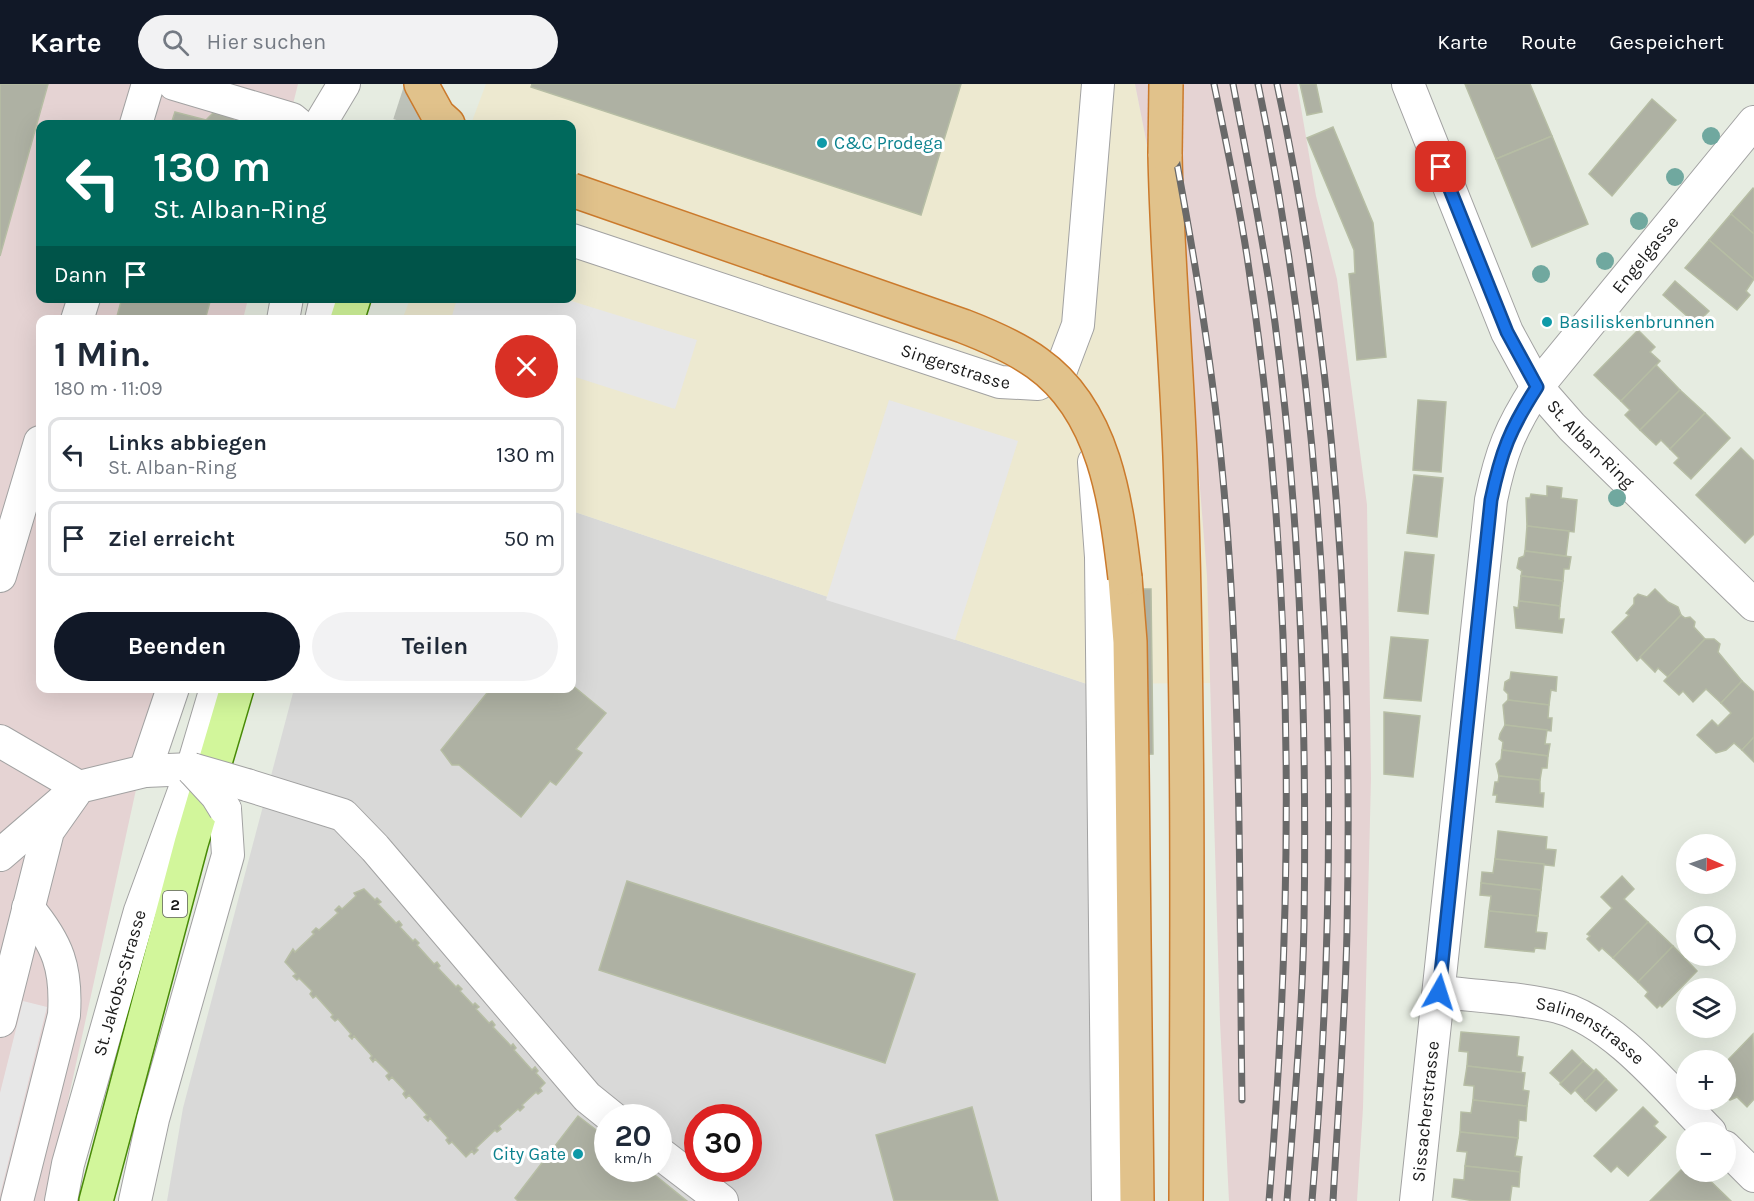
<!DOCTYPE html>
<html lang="de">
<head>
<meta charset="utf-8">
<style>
  :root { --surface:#fff; --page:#f2f2f3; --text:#1f2937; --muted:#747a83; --line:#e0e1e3; --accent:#111827 }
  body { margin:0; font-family:Karla,sans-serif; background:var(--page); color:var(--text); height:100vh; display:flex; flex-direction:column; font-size:22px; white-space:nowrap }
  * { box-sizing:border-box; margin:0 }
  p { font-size:20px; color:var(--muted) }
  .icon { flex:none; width:33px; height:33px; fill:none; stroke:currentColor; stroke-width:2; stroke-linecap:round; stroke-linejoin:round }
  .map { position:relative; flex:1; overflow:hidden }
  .drawer { position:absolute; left:36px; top:231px; width:540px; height:378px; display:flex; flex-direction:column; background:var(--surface); border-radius:12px; box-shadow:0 6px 24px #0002 }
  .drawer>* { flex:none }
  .banner { position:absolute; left:36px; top:36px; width:540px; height:183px; border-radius:12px; box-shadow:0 6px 24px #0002; background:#00695c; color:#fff; overflow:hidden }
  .needle { width:39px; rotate:92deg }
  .tools { position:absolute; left:1676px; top:750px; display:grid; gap:12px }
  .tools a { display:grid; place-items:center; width:60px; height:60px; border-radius:50%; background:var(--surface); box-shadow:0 6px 24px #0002; font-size:30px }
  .speed { position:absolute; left:594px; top:1020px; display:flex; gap:12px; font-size:30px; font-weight:700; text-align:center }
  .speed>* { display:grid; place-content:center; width:78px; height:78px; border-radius:50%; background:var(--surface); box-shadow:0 6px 24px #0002; line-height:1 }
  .speed small { font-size:15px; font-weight:400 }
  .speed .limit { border:9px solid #d22; background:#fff; color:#111 }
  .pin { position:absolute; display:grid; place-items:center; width:51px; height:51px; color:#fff; margin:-26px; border-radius:12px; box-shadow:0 3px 9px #0006 }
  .me { position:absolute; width:66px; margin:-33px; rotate:6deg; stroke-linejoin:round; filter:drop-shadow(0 0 4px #0008) }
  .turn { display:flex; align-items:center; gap:21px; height:126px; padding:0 18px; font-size:27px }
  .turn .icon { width:78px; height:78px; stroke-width:2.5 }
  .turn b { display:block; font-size:42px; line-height:51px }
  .then { display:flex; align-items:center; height:57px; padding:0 18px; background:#0003; gap:12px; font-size:22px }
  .round { display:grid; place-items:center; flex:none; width:63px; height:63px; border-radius:32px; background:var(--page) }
  .summary { display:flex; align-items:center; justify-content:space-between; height:102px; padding:0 18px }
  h1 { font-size:36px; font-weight:700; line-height:45px }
  .primary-button { display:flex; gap:12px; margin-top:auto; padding:12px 18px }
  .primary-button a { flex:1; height:69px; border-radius:36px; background:var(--accent); color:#fff; font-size:24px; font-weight:700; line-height:69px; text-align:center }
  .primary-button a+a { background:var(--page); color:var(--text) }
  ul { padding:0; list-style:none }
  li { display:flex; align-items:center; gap:18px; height:75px; margin:0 12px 9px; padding:0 6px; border:3px solid var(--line); border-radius:12px }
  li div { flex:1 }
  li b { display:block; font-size:22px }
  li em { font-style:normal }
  header { display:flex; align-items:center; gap:36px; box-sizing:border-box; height:84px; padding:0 30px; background:var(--accent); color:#fff }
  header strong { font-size:28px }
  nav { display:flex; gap:33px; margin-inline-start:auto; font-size:21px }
  .search { width:420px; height:54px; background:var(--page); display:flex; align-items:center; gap:15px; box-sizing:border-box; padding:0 21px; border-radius:33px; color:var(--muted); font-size:22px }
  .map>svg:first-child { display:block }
</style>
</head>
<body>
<header>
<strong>Karte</strong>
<div class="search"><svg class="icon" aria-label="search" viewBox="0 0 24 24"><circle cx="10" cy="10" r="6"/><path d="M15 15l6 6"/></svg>Hier suchen</div>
<nav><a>Karte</a><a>Route</a><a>Gespeichert</a></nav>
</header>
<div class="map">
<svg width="1754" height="1117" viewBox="0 0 1754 1117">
  <rect width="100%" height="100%" fill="#e6ece1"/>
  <!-- residential -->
  <path fill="#d9d9d8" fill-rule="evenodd" d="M572 427 1087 600 1095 1117H167L183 1024 294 605 572 604ZM608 1034H658V1084H608ZM698 1034H748V1084H698Z"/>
  <!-- commercial -->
  <polygon fill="#ede9d0" points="486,0 1135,0 1190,279 1207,492 1210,599 1087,600 572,427 572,236 402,236 410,215 572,214 572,40 471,40"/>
  <!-- industrial -->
  <g fill="#e5d3d3">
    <polygon points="0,0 298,0 288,40 40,40 40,214 248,215 243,235 40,236 40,604 158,605 46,1117 0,1117"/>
    <polygon points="1135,0 1297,0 1316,112 1337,195 1367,421 1371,694 1363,1024 1357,1117 1229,1117 1220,938 1207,492 1190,279"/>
  </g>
  <!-- parking -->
  <g fill="#e7e7e7">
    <polygon points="457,215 565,215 697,256 675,325 572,292 572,236 451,235"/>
    <polygon points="889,316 1018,357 955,556 826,516"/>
    <polygon points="23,917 47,923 0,1111 0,1009"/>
  </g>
  <!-- building -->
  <g fill="#aeb1a3" stroke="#b6bda4" stroke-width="1.5">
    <polygon points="0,0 48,0 0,172"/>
    <polygon points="532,0 961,0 921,131 531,3"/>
    <polygon points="1300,0 1316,0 1322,28 1307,31"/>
    <polygon points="1465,0 1530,0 1552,52 1496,75"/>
    <polygon points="1652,15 1676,36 1612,112 1589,90"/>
    <polygon points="175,28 206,36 213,29 234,34 232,40 171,40"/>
    <polygon points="1333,43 1373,139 1386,273 1357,276 1349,190 1355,189 1354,166 1307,54"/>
    <polygon points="1552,52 1588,140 1532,163 1496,75"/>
    <polygon points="1753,104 1754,105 1754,150 1731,130"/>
    <polygon points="1731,130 1754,150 1754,195 1709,156"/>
    <polygon points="1709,156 1754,195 1746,207 1750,211 1737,226 1685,184"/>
    <polygon points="1675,197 1709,227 1696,240 1663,211"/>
    <polygon points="122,214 211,214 205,236 116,236"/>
    <polygon points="1638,246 1655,263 1650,268 1660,277 1621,317 1594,291"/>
    <polygon points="1656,281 1680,306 1640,346 1625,331 1630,326 1621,317"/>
    <polygon points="1680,306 1705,329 1670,365 1661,356 1656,361 1640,346"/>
    <polygon points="1418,316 1446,318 1441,388 1413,386"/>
    <polygon points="1705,329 1730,354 1691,395 1674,379 1679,374 1670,365"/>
    <polygon points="1741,364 1754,377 1754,450 1745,459 1696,411"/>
    <polygon points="1414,391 1443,394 1437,453 1407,449"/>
    <polygon points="1547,402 1562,404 1561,414 1577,416 1574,448 1527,442 1526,414 1530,414 1531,410 1547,412"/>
    <polygon points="1527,442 1569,447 1566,472 1525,467"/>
    <polygon points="1525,467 1571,473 1569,485 1564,485 1563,497 1521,492 1522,487 1517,484 1519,474 1524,472"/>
    <polygon points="1405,468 1434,471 1428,530 1398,527"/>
    <polygon points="1521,492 1563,497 1560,522 1519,517"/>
    <polygon points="1130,505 1151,505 1153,670 1132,671"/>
    <polygon points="1655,505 1668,518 1678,523 1681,531 1637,577 1612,548 1629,531 1626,529 1634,520 1634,514 1638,510 1647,513"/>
    <polygon points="1519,517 1560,522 1559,535 1564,535 1562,549 1516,544 1514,523 1518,524"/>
    <polygon points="1681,531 1685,534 1690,533 1695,538 1694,543 1705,555 1668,593 1658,584 1655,588 1640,573"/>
    <polygon points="1391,553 1428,556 1421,617 1384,614"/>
    <polygon points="1705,555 1714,555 1720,560 1718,568 1742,597 1721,619 1706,605 1693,618 1683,607 1679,611 1664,597"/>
    <polygon points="1511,588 1557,593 1556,607 1551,606 1549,621 1508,616 1508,610 1504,606 1505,598 1510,595"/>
    <polygon points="1742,597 1754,608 1754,653 1742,666 1734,659 1726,666 1716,669 1697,651 1712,636 1718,642 1731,629 1721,619"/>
    <polygon points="572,601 606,629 576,665 582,669 556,701 550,697 521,733 459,681 452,681 441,666 491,604 572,604"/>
    <polygon points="1508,616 1549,621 1548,634 1552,634 1551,647 1505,641 1503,621"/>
    <polygon points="1384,628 1420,632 1413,693 1384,690"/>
    <polygon points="1505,641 1547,646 1545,660 1550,660 1548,672 1502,666 1503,658 1499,655 1500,650"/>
    <polygon points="1754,653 1754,678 1742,666"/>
    <polygon points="1502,666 1548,672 1547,684 1542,684 1540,696 1499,692 1496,680 1501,675"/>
    <polygon points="1499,692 1540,696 1540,709 1544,709 1543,723 1496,718 1497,711 1493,711 1495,698 1498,698"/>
    <polygon points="1498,747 1547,753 1546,765 1556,766 1554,782 1495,775"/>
    <polygon points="1495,775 1544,780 1541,806 1481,799 1482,788 1493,789"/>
    <polygon points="1622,792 1634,805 1624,815 1648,838 1613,874 1602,864 1599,867 1587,855 1590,852 1587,850 1612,824 1601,813"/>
    <polygon points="627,797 915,890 885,979 599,886"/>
    <polygon points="1481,799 1541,806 1538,832 1489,827 1491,812 1480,811"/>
    <polygon points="364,805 375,816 377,814 381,818 378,820 396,839 399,837 402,841 400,843 413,857 415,855 419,859 417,861 434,880 437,878 440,882 438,884 456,903 458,901 462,905 460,907 473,921 475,919 479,923 476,925 489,939 492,937 495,941 493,943 511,962 513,960 516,964 514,966 532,986 535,983 538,987 536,989 545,999 540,1004 542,1007 538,1010 536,1008 522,1021 524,1023 520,1027 518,1025 499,1042 501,1045 497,1048 495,1046 476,1064 478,1066 474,1070 472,1067 466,1073 452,1058 449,1060 446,1056 448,1054 430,1034 428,1037 424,1033 427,1031 409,1011 406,1014 403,1010 405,1007 392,993 389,996 386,992 389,989 375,975 373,978 370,974 372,972 354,952 352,955 349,952 351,950 338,935 335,937 331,933 333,931 316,912 313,914 310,910 312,907 299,894 297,896 293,892 296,890 285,878 293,865 295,868 314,850 312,848 316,844 319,846 338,829 335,826 339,822 342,825 356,812 354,809"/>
    <polygon points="1489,827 1538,832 1536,848 1547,849 1545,865 1535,864 1534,868 1485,863"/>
    <polygon points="1648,838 1673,862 1638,898 1613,874"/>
    <polygon points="1673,862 1697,887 1662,923 1660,921 1657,924 1645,912 1648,908 1638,898"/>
    <polygon points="1461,948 1519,953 1517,972 1523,973 1521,988 1467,982 1468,968 1459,967"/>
    <polygon points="1753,950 1754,1015 1747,1023 1737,1013 1730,1016 1725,1011 1725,979"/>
    <polygon points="1572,966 1583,977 1561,999 1550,989"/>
    <polygon points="1583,977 1594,987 1571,1010 1560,1000"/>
    <polygon points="1467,982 1525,989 1523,1006 1529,1007 1527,1022 1473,1016 1474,1002 1464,1001"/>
    <polygon points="1596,985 1606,995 1585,1017 1575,1006"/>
    <polygon points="1606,995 1617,1006 1596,1027 1585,1017"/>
    <polygon points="1473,1016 1527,1022 1526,1037 1519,1036 1518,1054 1460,1048 1461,1028 1471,1029"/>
    <polygon points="972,1023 998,1117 894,1117 876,1051"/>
    <polygon points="1643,1023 1658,1038 1654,1042 1666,1053 1628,1092 1617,1082 1611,1088 1594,1072"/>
    <polygon points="578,1032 608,1055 608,1084 646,1084 687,1117 518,1117 515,1114"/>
    <polygon points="1460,1048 1518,1054 1515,1072 1522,1073 1520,1088 1465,1082 1467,1068 1457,1067"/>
    <polygon points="1686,1081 1686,1088 1701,1088 1731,1117 1650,1117"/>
    <polygon points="1465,1082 1520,1088 1519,1103 1512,1102 1510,1117 1474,1117 1452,1113 1454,1095 1464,1096"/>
  </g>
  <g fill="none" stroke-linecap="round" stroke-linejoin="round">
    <!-- major-tunnel -->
    <polyline stroke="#bdc2b9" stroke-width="33" stroke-dasharray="33 16" stroke-linecap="butt" points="409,40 422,0"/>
    <defs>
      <g id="minor">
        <polyline points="174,0 292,35 298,40"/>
        <path id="s1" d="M1408 0 1507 248 1537 303 1572 343 1754 521"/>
        <polyline points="136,40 148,0"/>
        <polyline points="320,40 344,0"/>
        <path id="s2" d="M572 156 1000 298 1038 300 1061 286 1078 241 1098 0"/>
        <polyline points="77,236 84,214"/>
        <polyline points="283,236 287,214"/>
        <polyline points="321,236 326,214"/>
        <polyline points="1094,378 1101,473 1108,1117"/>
        <polyline points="0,492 40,358"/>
        <polyline points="0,657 79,703 0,771"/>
        <polyline points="145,687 173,604"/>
        <polyline points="247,701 343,731 375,764 587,1013 613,1034"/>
        <path id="s3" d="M1439 908C1478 912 1520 914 1558 923 1615 938 1670 1008 1710 1048"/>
        <polyline points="0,937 48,747 79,703 145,687 192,685"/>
        <polyline points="1725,1063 1754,1092"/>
        <polyline points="658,1068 722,1117"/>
        <path d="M17 1117 64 931C67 884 58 860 28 824"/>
        <path id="s4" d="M61 1117 68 1080 140 827 192 685 216 604"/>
        <polyline points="135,1117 153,1035 228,771 225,725"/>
        <path id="s5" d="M1416 1117 1491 416C1501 368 1510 345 1537 303L1754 38"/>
      </g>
      <g id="major">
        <polyline points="347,236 354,214"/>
        <polyline points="96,1117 191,760 237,604"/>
      </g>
      <g id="highway">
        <polyline points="421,0 438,31 448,40"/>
        <path d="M1165 70C1167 181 1178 290 1181 401 1189 640 1187 878 1186 1117"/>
        <polyline points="1125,494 1130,558 1132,683 1137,1117"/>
      </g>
    </defs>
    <!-- minor casing -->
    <use href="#minor" stroke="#a2a2a2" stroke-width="34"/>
    <!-- major casing -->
    <use href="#major" stroke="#488a07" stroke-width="36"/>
    <!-- highway casing -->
    <use href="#highway" stroke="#cb7a2c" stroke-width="36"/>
    <!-- minor -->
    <use href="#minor" stroke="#fff" stroke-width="32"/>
    <!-- major -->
    <use href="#major" stroke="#d2f69b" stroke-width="33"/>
    <!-- highway -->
    <use href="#highway" stroke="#e1c28b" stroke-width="33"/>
    <defs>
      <g id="rail">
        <path d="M1162 0C1187 130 1211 263 1223 395 1242 601 1239 809 1242 1016"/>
        <path d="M1214 0C1226 57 1238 114 1247 172 1295 483 1295 804 1269 1117"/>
        <path d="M1233 0C1248 79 1264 159 1275 239 1301 437 1307 641 1304 841 1302 933 1294 1025 1287 1117"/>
        <path d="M1258 0C1334 367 1343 744 1312 1117"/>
        <path d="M1277 0C1337 278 1353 563 1347 847 1345 937 1338 1027 1333 1117"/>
      </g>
    </defs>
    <!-- rail casing -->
    <use href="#rail" stroke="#696969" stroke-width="7"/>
    <!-- rail -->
    <use href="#rail" stroke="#fff" stroke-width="4.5" stroke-dasharray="14" stroke-linecap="butt"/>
    <defs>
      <g id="minor-bridge">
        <polyline points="192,685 247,701"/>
        <polyline points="192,685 217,712 225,725"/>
      </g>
      <g id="highway-bridge">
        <polyline points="1165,70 1166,0"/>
        <path d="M572 106 963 242C989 252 1015 263 1037 279 1105 327 1116 418 1125 494"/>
      </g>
    </defs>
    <!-- minor-bridge casing -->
    <use href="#minor-bridge" stroke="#a2a2a2" stroke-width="34" stroke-linecap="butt"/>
    <!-- highway-bridge casing -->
    <use href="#highway-bridge" stroke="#cb7a2c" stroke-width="36" stroke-linecap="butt"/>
    <!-- minor-bridge -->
    <use href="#minor-bridge" stroke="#fff" stroke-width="32"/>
    <!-- highway-bridge -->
    <use href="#highway-bridge" stroke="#e1c28b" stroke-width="33"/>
  </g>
  <!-- trees -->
  <g fill="#70a89f">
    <circle cx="1711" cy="52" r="9"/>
    <circle cx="1675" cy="93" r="9"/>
    <circle cx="1639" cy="137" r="9"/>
    <circle cx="1605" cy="177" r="9"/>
    <circle cx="1541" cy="190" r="9"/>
    <circle cx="1617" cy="414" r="9"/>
  </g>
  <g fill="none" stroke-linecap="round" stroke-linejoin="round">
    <defs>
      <path id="route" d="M1439 908 1491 416C1501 368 1510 345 1537 303L1507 248 1441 83"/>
    </defs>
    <!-- route casing -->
    <use href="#route" stroke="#114b97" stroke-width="15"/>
    <!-- route -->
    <use href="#route" stroke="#1a73e8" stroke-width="10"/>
  </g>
  <!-- markers -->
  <g fill="#0f9aa8" stroke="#fff" stroke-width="2">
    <circle cx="822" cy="59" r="6"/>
    <circle cx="1547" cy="238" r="6"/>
    <circle cx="578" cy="1070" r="6"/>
  </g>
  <g text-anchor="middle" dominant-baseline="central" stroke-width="6" stroke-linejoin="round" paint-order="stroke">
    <!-- shield labels -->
    <rect fill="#fff" stroke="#5f5f5f" stroke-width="1.5" x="163" y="807" width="24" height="26" rx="4.5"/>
    <g font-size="16" font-weight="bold" fill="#1b1b1b">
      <text x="175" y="820">2</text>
    </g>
    <!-- culture labels -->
    <g font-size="18" fill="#0d838f" stroke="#fff" text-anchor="start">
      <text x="834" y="59">C&amp;C Prodega</text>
      <text x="1559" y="238">Basiliskenbrunnen</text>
      <text x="566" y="1070" text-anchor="end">City Gate</text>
    </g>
    <!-- street labels -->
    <g font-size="18" fill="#1b1b1b" stroke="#fff">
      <text stroke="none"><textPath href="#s5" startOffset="999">Engelgasse</textPath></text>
      <text stroke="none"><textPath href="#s2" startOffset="404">Singerstrasse</textPath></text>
      <text stroke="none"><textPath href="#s1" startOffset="408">St. Alban-Ring</textPath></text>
      <text stroke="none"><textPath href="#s4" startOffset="226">St. Jakobs-Strasse</textPath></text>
      <text stroke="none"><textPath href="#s3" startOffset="159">Salinenstrasse</textPath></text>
      <text stroke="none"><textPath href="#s5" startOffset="90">Sissacherstrasse</textPath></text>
    </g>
  </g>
</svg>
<div class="tools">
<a><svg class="needle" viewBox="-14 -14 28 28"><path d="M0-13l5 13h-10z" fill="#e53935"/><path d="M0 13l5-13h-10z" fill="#747a83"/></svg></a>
<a><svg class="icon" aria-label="search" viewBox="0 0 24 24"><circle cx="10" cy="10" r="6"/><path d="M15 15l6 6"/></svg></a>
<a><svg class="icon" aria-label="layers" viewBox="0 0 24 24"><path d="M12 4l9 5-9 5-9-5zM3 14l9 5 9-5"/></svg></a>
<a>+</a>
<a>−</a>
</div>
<div class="speed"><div>20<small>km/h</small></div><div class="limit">30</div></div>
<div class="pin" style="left:1441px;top:83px;background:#d93025"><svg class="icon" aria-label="arrive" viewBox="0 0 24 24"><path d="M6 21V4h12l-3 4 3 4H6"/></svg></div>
<svg class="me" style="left:1439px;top:908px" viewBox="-20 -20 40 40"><path d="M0-17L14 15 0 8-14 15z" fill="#1a73e8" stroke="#fff" stroke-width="4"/></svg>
<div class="banner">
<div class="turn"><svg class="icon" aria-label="left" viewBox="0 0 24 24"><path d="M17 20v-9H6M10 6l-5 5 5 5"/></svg><div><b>130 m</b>St. Alban-Ring</div></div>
<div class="then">Dann<svg class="icon" aria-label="arrive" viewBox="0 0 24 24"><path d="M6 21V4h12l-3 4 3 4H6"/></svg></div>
</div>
<section class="drawer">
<div class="summary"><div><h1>1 Min.</h1><p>180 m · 11:09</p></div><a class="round" style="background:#d93025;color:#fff"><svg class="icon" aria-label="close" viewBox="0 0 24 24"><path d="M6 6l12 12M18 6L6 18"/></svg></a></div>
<ul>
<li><svg class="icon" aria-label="left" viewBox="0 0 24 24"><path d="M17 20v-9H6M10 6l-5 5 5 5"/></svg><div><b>Links abbiegen</b><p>St. Alban-Ring</p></div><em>130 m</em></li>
<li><svg class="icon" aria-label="arrive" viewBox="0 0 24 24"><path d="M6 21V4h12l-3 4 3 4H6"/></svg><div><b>Ziel erreicht</b></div><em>50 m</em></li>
</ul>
<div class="primary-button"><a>Beenden</a><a>Teilen</a></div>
</section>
</div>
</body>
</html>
